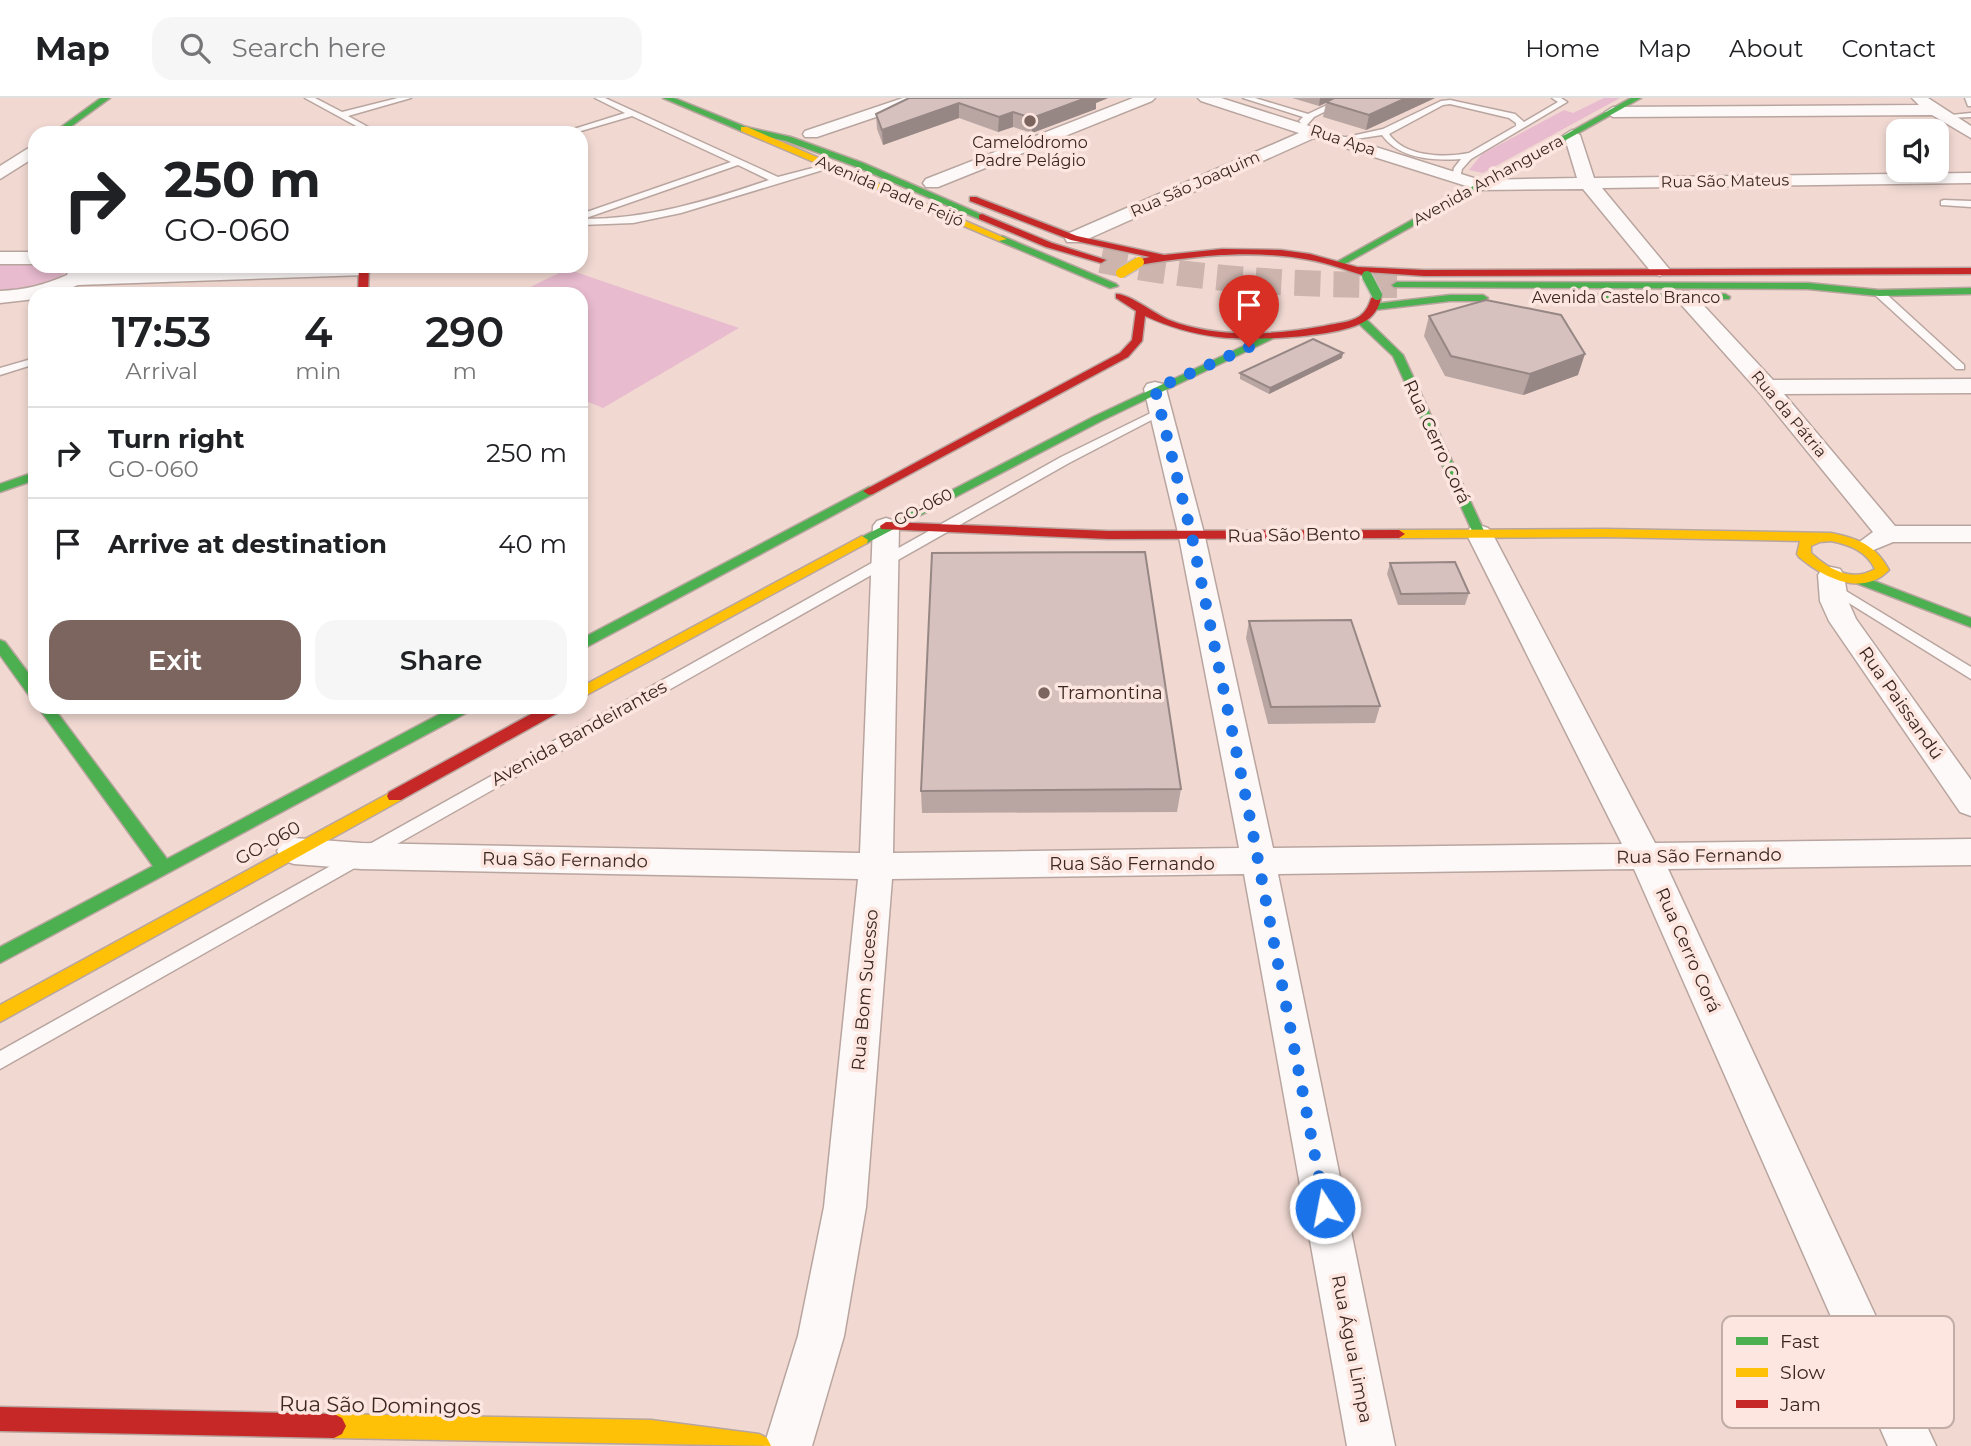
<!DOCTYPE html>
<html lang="en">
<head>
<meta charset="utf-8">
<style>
  :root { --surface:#fff; --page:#f6f6f6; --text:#202124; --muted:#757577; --line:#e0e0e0; --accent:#7b655e }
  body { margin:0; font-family:Montserrat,sans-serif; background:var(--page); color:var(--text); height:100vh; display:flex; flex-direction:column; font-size:26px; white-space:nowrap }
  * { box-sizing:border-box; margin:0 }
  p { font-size:23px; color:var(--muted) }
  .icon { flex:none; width:38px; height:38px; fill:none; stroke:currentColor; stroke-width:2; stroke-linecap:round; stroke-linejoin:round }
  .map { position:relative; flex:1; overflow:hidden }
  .panel { position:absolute; left:28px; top:189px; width:560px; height:427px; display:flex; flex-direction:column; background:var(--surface); border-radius:21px; box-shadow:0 4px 10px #0003 }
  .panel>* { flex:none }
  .banner { position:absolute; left:28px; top:28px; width:560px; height:147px; border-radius:21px; box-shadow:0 4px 10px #0003; background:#fff; color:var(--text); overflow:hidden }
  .buttons { position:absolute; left:1886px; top:21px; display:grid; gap:14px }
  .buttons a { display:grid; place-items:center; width:63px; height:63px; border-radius:14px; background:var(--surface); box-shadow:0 4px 10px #0003; font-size:35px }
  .pin { position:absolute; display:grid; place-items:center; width:60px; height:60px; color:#fff; margin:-72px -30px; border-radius:50% 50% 50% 0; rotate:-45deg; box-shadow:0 0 7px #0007 }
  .pin .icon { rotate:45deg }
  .me { position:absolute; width:77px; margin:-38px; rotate:349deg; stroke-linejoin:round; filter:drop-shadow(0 0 5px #0008) }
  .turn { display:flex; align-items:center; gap:24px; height:147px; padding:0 21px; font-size:32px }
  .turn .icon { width:91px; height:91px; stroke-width:2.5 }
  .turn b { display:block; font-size:49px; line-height:60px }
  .eta { display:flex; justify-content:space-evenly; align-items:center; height:119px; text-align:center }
  .eta b { font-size:42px; font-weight:600; line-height:49px }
  .primary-button { display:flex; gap:14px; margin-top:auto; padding:14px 21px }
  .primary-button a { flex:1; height:80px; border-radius:21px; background:var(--accent); color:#fff; font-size:28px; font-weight:600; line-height:80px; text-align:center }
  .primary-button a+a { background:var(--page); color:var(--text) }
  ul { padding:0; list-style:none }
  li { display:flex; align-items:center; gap:21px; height:91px; padding:0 21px; border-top:2px solid var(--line) }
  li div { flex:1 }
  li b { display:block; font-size:26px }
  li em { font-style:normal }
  header { display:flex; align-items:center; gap:42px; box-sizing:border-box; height:98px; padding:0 35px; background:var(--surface); border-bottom:2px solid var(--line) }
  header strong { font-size:33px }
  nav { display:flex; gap:38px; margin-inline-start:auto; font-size:24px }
  .search { width:490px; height:63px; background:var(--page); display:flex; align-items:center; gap:18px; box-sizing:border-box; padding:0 24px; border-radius:21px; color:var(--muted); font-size:26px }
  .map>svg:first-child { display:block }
</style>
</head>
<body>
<header>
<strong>Map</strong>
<div class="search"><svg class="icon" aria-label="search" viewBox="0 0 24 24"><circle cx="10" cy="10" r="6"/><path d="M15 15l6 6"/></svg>Search here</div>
<nav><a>Home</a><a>Map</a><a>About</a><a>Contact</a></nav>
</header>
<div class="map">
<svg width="1971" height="1348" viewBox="0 0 1971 1348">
  <rect width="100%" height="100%" fill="#f1d9d2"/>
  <!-- green -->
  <g fill="#e8bbcf">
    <polygon points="1604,0 1620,0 1483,75 1469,72 1482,56 1564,12 1573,15"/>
    <polygon points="0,166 63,168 67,174 43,189 0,194"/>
    <polygon points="567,171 739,230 603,310 581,301 581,196 516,196"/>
  </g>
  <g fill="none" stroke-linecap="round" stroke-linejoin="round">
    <!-- highway-tunnel -->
    <path stroke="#cdb5ae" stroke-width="26" stroke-dasharray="26 13" stroke-linecap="butt" d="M1101 162C1199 182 1297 187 1397 187"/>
    <defs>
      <g id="lane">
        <polygon points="305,0 315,0 342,14 398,0 411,0 348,18 379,35 369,35"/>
        <path d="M595 0H605L778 79 832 65 836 68 681 115 633 125 581 127V116L731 64 632 18 574 35H561L625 15ZM738 67 769 82C707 103 649 121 583 121Z"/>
        <polygon points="1243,0 1255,0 1308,16 1342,0 1352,0 1314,19 1305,29 1299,23 1303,19"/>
        <path d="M1552 0H1561L1567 4 1471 61 1462 71 1460 80 1456 83 1452 80 1454 70 1461 61C1434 63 1399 61 1382 37L1342 43 1338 41 1383 31 1441 3 1450 2 1515 16 1524 24 1558 4ZM1450 6 1509 20 1516 25V28L1469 55C1444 60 1405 59 1389 36L1443 7Z"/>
        <polygon points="1965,0 1971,0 1971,8 1968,8"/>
        <polygon points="1971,15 1971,19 1945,20 1941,18"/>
        <polygon points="1944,102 1971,103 1971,109 1941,107 1941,103"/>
        <polygon points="1875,193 1883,193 1964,267 1964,271 1956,271 1875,197"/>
        <polygon points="35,260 35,266 0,277 0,270"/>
        <polygon points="1161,310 1167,313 1165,315 1069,365 0,971 0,953 1061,359"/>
        <polygon points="1841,490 1971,569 1971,581 1836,497 1834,494"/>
      </g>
      <g id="street">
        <polygon points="903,0 926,0 923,3 817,39 805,39 803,36 805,33"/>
        <polygon points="1133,0 1155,0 1152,3 938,89 926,89 923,85 926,81"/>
        <polygon points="1198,0 1221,0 1480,82 1577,80 1564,37 1572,32 1580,37 1594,80 1971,75 1971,85 1602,90 1670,172 1660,178 1653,176 1583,91 1479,92 1314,40 1081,144 1067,144 1065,140 1067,136 1299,35 1201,3"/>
        <polygon points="1912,0 1928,0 1971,28 1971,40 1932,17 1613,19 1605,14 1613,9 1919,7"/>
        <polygon points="35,46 35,59 0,81 0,68"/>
        <rect x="0" y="154" width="35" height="12"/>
        <path d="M71 168H91L88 175 373 168 375 171 365 177 78 187 55 196H35V201L0 205V193C24 192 45 187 67 177Z"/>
        <polygon points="1685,193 1692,195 1773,282 1971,281 1971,295 1784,296 1895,428 1971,428 1971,444 1893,444 1871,453 1862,451 1858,445 1873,434 1759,294 1678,203 1675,199 1678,195"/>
        <polygon points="1155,284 1163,286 1166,291 1205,439 1273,750 1622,746 1466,435 1470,430 1479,427 1488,430 1492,435 1655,745 1971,741 1971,767 1668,771 1936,1348 1888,1348 1634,771 1278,776 1395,1348 1347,1348 1244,776 892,781 866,1109 844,1238 812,1348 764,1348 798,1238 824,1109 858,781 361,771 294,766 282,762 277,753 282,744 294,740 361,745 860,755 873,428 877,423 886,420 895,423 899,428 893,755 1239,750 1179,439 1144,291 1147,286"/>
        <polygon points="1831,469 1840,471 1844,477 1848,503 1856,521 1971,682 1971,718 1960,714 1829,523 1820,503 1818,477 1822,471"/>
      </g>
      <g id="fast">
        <polygon points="101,0 110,0 62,35 53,35"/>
        <polygon points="663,0 674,0 746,29 791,39 863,65 987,119 979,121 857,69 786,43 741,33"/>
        <polygon points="1631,0 1641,0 1343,167 1335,165"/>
        <polygon points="1002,138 1116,186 1118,188 1110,190 999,143 997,141"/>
        <polygon points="1397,184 1808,185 1879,192 1971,190 1971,196 1879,198 1808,191 1394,189 1392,187"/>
        <polygon points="1725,196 1730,199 1729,201 1589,203 1584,200 1589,197"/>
        <polygon points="1450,197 1483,197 1488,200 1483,203 1450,203 1374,212 1369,209 1374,206"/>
        <polygon points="1357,220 1365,220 1403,257 1485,435 1484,438 1479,439 1473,435 1393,258 1357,224"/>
        <polygon points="1269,236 1278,238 1101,323 867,445 857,445 856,442 1093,319"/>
        <polygon points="35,374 35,382 0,394 0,386"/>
        <polygon points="869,389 873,390 873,396 581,552 581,541"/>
        <polygon points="1861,478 1971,520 1971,529 1856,485 1856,479"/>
        <polygon points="0,542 5,544 35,584 35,600 30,599 0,557"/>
        <polygon points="38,609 53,609 167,761 453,609 472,609 470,613 0,865 0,849 153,768"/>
      </g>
      <g id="slow">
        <polygon points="741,29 747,29 1007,141 999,143 741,33"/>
        <path d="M1605 431 1831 435C1857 440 1876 447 1889 472 1862 500 1823 479 1799 459L1797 456 1800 443 1605 439 1399 440 1393 436 1399 432ZM1831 443C1850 447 1866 453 1875 471 1851 485 1829 471 1811 455V448L1820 444Z"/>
        <polygon points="862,438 868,442 867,445 581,600 581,589"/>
        <polygon points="395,692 401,694 403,698 401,702 0,924 0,907"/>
        <polygon points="334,1316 651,1322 759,1336 767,1340 771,1348 334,1340 326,1336 322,1328 326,1320"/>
      </g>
      <g id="jam">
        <path d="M970 99H976L1077 138 1164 157 1222 151 1281 152 1310 156 1357 169 1424 172 1971 170V176L1424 178 1367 174 1362 177C1345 172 1328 165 1310 162 1254 151 1195 158 1139 167L1134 164 1136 162 1150 159 1071 142 970 103Z"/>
        <polygon points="982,116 1052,145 1106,162 1101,165 1046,149 979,121 979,117"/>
        <polygon points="359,168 369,168 368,196 358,196"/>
        <path d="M1373 195H1381C1382 204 1376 216 1367 222 1342 240 1249 243 1218 239 1193 236 1169 229 1145 218L1142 243 1128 259 873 396 869 397 863 393 1120 255 1132 242 1136 213 1116 200V196C1128 195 1155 216 1169 222 1218 241 1273 237 1324 228 1336 225 1350 225 1360 218 1368 212 1370 203 1373 195Z"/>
        <polygon points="886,424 1108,433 1399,432 1405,436 1399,440 1108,441 881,431 880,428"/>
        <polygon points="544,609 563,609 561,613 401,702 389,702 387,698 389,694"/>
        <polygon points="0,1309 334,1316 342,1320 346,1328 342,1336 334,1340 0,1333"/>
      </g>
    </defs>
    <!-- lane casing -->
    <use href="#lane" stroke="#b9a59f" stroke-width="3"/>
    <!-- street casing -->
    <use href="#street" stroke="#b9a59f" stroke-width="3"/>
    <!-- fast casing -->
    <use href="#fast" stroke="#b9a59f" stroke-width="3"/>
    <!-- slow casing -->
    <use href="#slow" stroke="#b9a59f" stroke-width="3"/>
    <!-- jam casing -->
    <use href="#jam" stroke="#b9a59f" stroke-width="3"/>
    <!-- lane -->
    <use href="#lane" fill="#fdf9f8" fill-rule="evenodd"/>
    <!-- street -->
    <use href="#street" fill="#fdf9f8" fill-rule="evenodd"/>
    <!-- fast -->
    <use href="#fast" fill="#4caf50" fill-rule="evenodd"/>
    <!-- slow -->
    <use href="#slow" fill="#ffc107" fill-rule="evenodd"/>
    <!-- jam -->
    <use href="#jam" fill="#c62828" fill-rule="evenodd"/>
    <defs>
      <polyline id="fast-bridge" points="1367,178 1377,197"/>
      <polyline id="slow-bridge" points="1121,175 1139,164"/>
    </defs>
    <!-- fast-bridge casing -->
    <use href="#fast-bridge" stroke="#c8bab6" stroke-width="13" stroke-linecap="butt"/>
    <!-- slow-bridge casing -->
    <use href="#slow-bridge" stroke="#c8bab6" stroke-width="13" stroke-linecap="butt"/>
    <!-- fast-bridge -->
    <use href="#fast-bridge" stroke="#4caf50" stroke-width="10"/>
    <!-- slow-bridge -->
    <use href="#slow-bridge" stroke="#ffc107" stroke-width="10"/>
  </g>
  <!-- wall -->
  <g fill="#b9a6a3">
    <polygon points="909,0 1108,0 1096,5 1096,11 1032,35 1013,29 998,34 959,20 883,47 877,31 876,16"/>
    <polygon points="1292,0 1435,0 1366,32 1323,19 1326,5 1319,8"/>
    <polygon points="1429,218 1578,277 1523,297 1445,278 1424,238"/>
    <polygon points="1342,260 1269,296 1240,281 1240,275"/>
    <polygon points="1390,465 1469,495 1465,507 1398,507 1387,476"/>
    <polygon points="1249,523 1380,608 1375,625 1268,626 1246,540"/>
    <polygon points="1181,691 1177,714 922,715 921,693"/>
  </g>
  <!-- shaded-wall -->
  <g fill="#968785">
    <polygon points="1086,0 1108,0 1096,5 1096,11 1032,35 1032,20"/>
    <polygon points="1320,0 1336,0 1319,8"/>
    <polygon points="1406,0 1435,0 1366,32 1369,17"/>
    <polygon points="959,5 959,20 883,47 882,32"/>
    <polygon points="1013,14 1013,29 998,34 999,19"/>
    <polygon points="1343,255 1342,260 1269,296 1270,290"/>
    <polygon points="1585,256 1578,277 1523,297 1530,276"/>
  </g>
  <!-- building -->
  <g fill="#d7c1be" stroke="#968785" stroke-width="2">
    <polygon points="909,0 1086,0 1032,20 1013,14 999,19 959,5 882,32 876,16"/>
    <polygon points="1334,0 1406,0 1369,17 1326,4"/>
    <polygon points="1486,202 1561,217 1585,256 1530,276 1451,258 1429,218"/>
    <polygon points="1313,241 1343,255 1270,290 1240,275"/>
    <polygon points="1145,454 1181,691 921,693 932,455"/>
    <polygon points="1455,464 1469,495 1401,496 1390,465"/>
    <polygon points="1351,522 1380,608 1271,609 1249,523"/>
  </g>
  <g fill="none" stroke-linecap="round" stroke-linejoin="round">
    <!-- route -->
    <polyline stroke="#1a73e8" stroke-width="12" stroke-dasharray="0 21.6" points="1249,249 1155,291 1192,439 1248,710 1325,1110"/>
  </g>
  <!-- markers -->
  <g fill="#7b655e" stroke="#fce6df" stroke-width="2.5">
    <circle cx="1030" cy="23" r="7"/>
    <circle cx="1044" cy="595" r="7"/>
  </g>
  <g text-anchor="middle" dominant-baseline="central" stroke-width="7" stroke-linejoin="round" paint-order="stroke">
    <!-- far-street labels -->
    <g font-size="16" fill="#3b2720" stroke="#fce6df">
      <text transform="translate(1343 42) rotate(18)">Rua Apa</text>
      <text transform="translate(1488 82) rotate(-29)">Avenida Anhanguera</text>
      <text transform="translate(1725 83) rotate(-1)">Rua São Mateus</text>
      <text transform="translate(1195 86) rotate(-24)">Rua São Joaquim</text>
      <text transform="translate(890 93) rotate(23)">Avenida Padre Feijó</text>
      <text x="1626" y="199">Avenida Castelo Branco</text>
      <text transform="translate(1789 316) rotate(50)">Rua da Pátria</text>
      <text transform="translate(923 409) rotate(-27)">GO-060</text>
    </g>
    <!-- far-poi labels -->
    <g font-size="16" fill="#3b2720" stroke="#fce6df">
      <text x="1030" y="44">Camelódromo<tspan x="1030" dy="18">Padre Pelágio</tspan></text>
    </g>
    <!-- street labels -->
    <g font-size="18" fill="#3b2720" stroke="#fce6df">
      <text transform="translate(1437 344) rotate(65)">Rua Cerro Corá</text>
      <text transform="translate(1294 437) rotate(-1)">Rua São Bento</text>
      <text transform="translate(1901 605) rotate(55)">Rua Paissandú</text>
      <text transform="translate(579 635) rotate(-29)">Avenida Bandeirantes</text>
      <text transform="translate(268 745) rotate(-29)">GO-060</text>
      <text transform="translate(1699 758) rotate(-1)">Rua São Fernando</text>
      <text transform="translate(565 762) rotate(1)">Rua São Fernando</text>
      <text x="1132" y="766">Rua São Fernando</text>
      <text transform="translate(1688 852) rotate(66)">Rua Cerro Corá</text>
      <text transform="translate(865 892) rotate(-85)">Rua Bom Sucesso</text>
      <text transform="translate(1352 1251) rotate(79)">Rua Água Limpa</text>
    </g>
    <!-- poi labels -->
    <g font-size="18" fill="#3b2720" stroke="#fce6df" text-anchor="start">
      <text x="1058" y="595">Tramontina</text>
    </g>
    <!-- near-street labels -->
    <g font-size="21" fill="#3b2720" stroke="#fce6df">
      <text transform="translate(380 1307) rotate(1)">Rua São Domingos</text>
    </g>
  </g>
  <!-- legend -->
  <rect x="1722" y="1218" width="232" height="112" rx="10" fill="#fce6df" stroke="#c2ada6" stroke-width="2"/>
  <rect x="1736" y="1239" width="32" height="8" fill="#4caf50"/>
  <rect x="1736" y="1270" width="32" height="9" fill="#ffc107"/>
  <rect x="1736" y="1302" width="32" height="8" fill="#c62828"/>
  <g font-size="19" fill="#3b2720">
    <text x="1780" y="1250">Fast</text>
    <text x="1780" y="1281">Slow</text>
    <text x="1780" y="1313">Jam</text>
  </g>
</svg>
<div class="buttons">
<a><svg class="icon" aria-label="sound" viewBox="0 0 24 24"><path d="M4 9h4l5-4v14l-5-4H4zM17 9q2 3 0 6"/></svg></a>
</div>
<div class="pin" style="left:1249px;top:249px;background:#d93025"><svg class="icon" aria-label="arrive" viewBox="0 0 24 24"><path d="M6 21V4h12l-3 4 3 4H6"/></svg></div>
<svg class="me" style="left:1325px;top:1110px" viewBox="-20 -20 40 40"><circle r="17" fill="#1a73e8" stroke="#fff" stroke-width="3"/><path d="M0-11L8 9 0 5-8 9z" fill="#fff"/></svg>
<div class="banner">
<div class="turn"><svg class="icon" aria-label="right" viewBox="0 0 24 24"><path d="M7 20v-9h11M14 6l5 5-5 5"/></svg><div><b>250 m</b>GO-060</div></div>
</div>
<section class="panel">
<div class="eta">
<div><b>17:53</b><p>Arrival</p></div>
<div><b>4</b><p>min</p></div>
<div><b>290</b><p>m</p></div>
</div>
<ul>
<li><svg class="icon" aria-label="right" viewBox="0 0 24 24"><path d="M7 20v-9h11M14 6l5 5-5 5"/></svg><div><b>Turn right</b><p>GO-060</p></div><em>250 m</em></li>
<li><svg class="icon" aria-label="arrive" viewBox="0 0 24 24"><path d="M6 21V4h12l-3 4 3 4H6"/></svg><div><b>Arrive at destination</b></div><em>40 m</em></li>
</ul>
<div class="primary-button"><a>Exit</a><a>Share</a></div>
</section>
</div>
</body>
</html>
